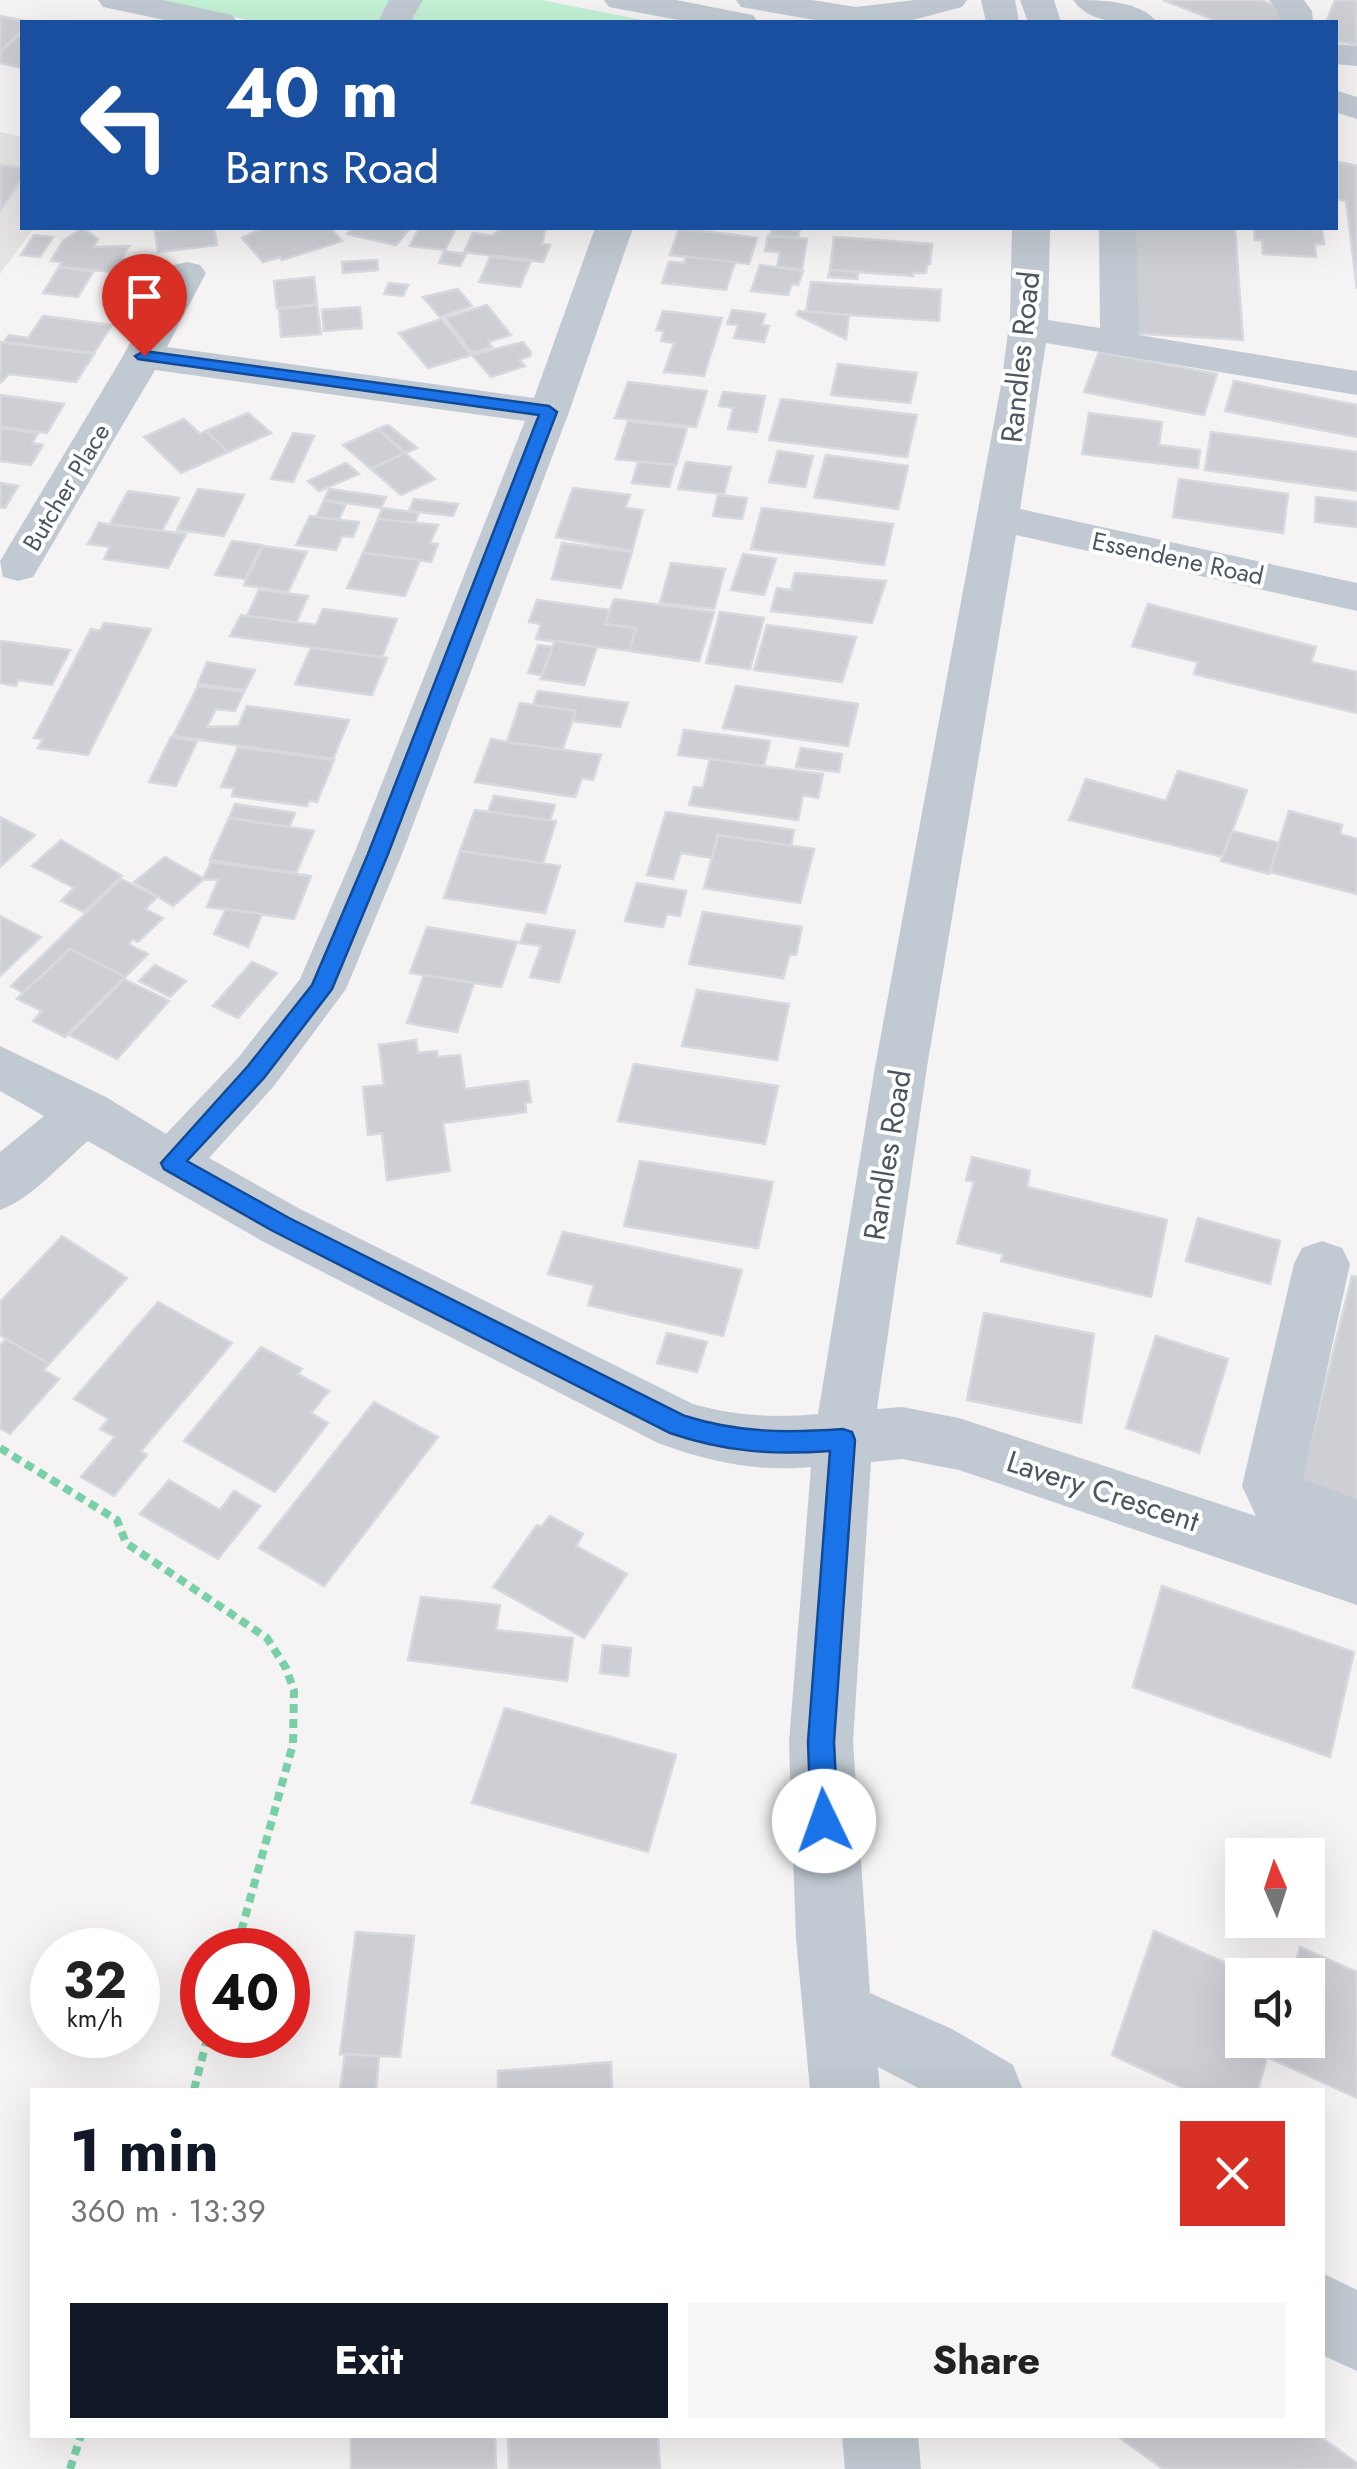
<!DOCTYPE html>
<html lang="en">
<head>
<meta charset="utf-8">
<style>
  :root { --surface:#fff; --page:#f6f6f6; --text:#222; --muted:#767676; --accent:#111827 }
  body { margin:0; font-family:Jost,sans-serif; background:var(--page); color:var(--text); height:100vh; display:flex; flex-direction:column; font-size:38px; white-space:nowrap }
  * { box-sizing:border-box; margin:0 }
  p { font-size:32px; color:var(--muted) }
  .icon { flex:none; width:55px; height:55px; fill:none; stroke:currentColor; stroke-width:2; stroke-linecap:round; stroke-linejoin:round }
  .map { position:relative; flex:1; overflow:hidden }
  .panel { position:absolute; left:30px; top:2088px; width:1295px; height:350px; display:flex; flex-direction:column; background:var(--surface); border-radius:0px; box-shadow:0 10px 40px #0002 }
  .panel>* { flex:none }
  .banner { position:absolute; left:20px; top:20px; width:1318px; height:210px; border-radius:0px; box-shadow:0 10px 40px #0002; background:#1a4fa0; color:#fff; overflow:hidden }
  .needle { width:65px; rotate:357deg }
  .controls { position:absolute; left:1225px; top:1838px; display:grid; gap:20px }
  .controls a { display:grid; place-items:center; width:100px; height:100px; border-radius:0px; background:var(--surface); box-shadow:0 10px 40px #0002; font-size:50px }
  .speed { position:absolute; left:30px; top:1928px; display:flex; gap:20px; font-size:50px; font-weight:700; text-align:center }
  .speed>* { display:grid; place-content:center; width:130px; height:130px; border-radius:50%; background:var(--surface); box-shadow:0 10px 40px #0002; line-height:1 }
  .speed small { font-size:25px; font-weight:400 }
  .speed .limit { border:15px solid #d22; background:#fff; color:#111 }
  .pin { position:absolute; display:grid; place-items:center; width:85px; height:85px; color:#fff; margin:-102px -42px; border-radius:50% 50% 50% 0; rotate:-45deg; box-shadow:0 0 10px #0007 }
  .pin .icon { rotate:45deg }
  .me { position:absolute; width:110px; margin:-55px; rotate:357deg; stroke-linejoin:round; filter:drop-shadow(0 0 8px #0008) }
  .turn { display:flex; align-items:center; gap:35px; height:210px; padding:0 40px; font-size:45px }
  .turn .icon { width:130px; height:130px; stroke-width:2.5 }
  .turn b { display:block; font-size:70px; line-height:85px }
  .round { display:grid; place-items:center; flex:none; width:105px; height:105px; border-radius:0px; background:var(--page) }
  .head { display:flex; align-items:center; justify-content:space-between; height:170px; padding:0 40px }
  h1 { font-size:60px; font-weight:700; line-height:75px; color:var(--accent) }
  .cta { display:flex; gap:20px; margin-top:auto; padding:20px 40px }
  .cta a { flex:1; height:115px; border-radius:0px; background:var(--accent); color:#fff; font-size:40px; font-weight:700; line-height:115px; text-align:center }
  .cta a+a { background:var(--page); color:var(--text) }
  .map>svg:first-child { display:block }
</style>
</head>
<body>
<div class="map">
<svg width="1357" height="2469" viewBox="0 0 1357 2469">
  <rect width="100%" height="100%" fill="#f5f3f3"/>
  <!-- education -->
  <polygon fill="#e6e4e5" points="0,132 22,137 22,228 34,228 0,274"/>
  <!-- green -->
  <polygon fill="#c3f1d5" points="150,0 541,0 653,22 258,22"/>
  <!-- building -->
  <g fill="#cdcfd5" stroke="#d7d9de" stroke-width="2.5">
    <polygon points="1163,0 1261,0 1282,9 1284,22 1220,22"/>
    <polygon points="1335,0 1357,0 1357,45 1335,41 1335,22 1326,22"/>
    <polygon points="0,16 31,22 22,22 22,30 0,51"/>
    <polygon points="22,32 22,68 0,63 0,52"/>
    <polygon points="1335,161 1357,166 1357,289 1346,201 1335,199"/>
    <polygon points="0,165 22,168 22,179 0,211"/>
    <polygon points="82,228 98,239 93,247 129,246 122,258 131,260 123,273 59,267 62,262 51,261 63,241"/>
    <polygon points="183,228 214,228 217,245 158,252 155,231"/>
    <polygon points="262,228 330,228 342,241 282,260 280,257 263,262 242,238"/>
    <polygon points="352,228 410,228 396,245 347,234"/>
    <polygon points="419,228 456,228 445,250 410,246"/>
    <polygon points="501,228 546,228 542,244 550,245 543,262 464,252 473,233 492,236"/>
    <polygon points="772,228 800,228 798,238 770,236"/>
    <polygon points="1125,228 1235,228 1243,340 1129,333"/>
    <polygon points="1254,228 1322,228 1324,244 1315,244 1316,257 1263,254 1262,240 1255,240"/>
    <polygon points="679,229 728,234 757,238 749,264 670,255"/>
    <polygon points="34,235 53,237 40,257 21,255"/>
    <polygon points="768,236 807,239 802,269 777,267 780,252 765,251"/>
    <polygon points="834,237 932,244 930,264 927,264 926,273 913,273 913,276 830,270"/>
    <polygon points="444,251 466,254 460,266 439,263"/>
    <polygon points="490,257 531,261 520,287 479,282"/>
    <polygon points="686,257 735,262 726,290 662,283 669,262 684,263"/>
    <polygon points="377,260 378,270 343,273 342,262"/>
    <polygon points="760,265 803,271 798,285 792,284 788,295 751,291"/>
    <polygon points="59,267 93,272 78,297 43,293"/>
    <polygon points="830,270 858,272 857,279 828,277"/>
    <polygon points="314,277 317,304 277,308 274,281"/>
    <polygon points="811,282 941,290 939,321 806,312"/>
    <polygon points="389,283 408,285 403,296 384,294"/>
    <polygon points="458,289 472,306 440,317 423,297"/>
    <polygon points="317,305 321,334 281,337 279,309"/>
    <polygon points="487,305 511,335 488,342 492,347 472,353 445,318"/>
    <polygon points="360,307 362,328 324,331 322,310"/>
    <polygon points="732,310 765,314 762,325 769,326 764,342 734,338 738,325 727,324"/>
    <polygon points="663,311 722,318 704,376 664,372 674,343 661,341 664,331 656,330"/>
    <polygon points="798,311 849,315 846,339 797,315"/>
    <polygon points="43,316 112,325 94,353 4,342 9,335 28,338"/>
    <polygon points="442,319 471,355 428,368 399,333"/>
    <polygon points="0,342 94,354 76,382 9,374 0,383"/>
    <polygon points="523,342 531,352 530,356 519,360 525,366 491,377 472,355"/>
    <polygon points="1099,352 1217,374 1204,415 1084,392"/>
    <polygon points="838,364 917,373 910,403 831,395"/>
    <polygon points="1234,381 1357,405 1357,437 1225,411"/>
    <polygon points="628,382 707,391 696,427 615,418"/>
    <polygon points="723,392 765,396 757,432 728,429 733,408 719,406"/>
    <polygon points="0,395 64,404 47,433 0,427"/>
    <polygon points="781,399 917,415 907,457 769,440"/>
    <polygon points="248,413 271,433 228,452 206,431"/>
    <polygon points="1089,413 1162,422 1159,445 1200,450 1198,468 1082,454"/>
    <polygon points="184,419 200,434 206,431 228,452 181,473 144,437"/>
    <polygon points="628,421 687,428 676,465 616,459"/>
    <polygon points="388,425 417,448 405,453 378,429"/>
    <polygon points="0,428 38,433 32,443 43,445 31,465 0,461"/>
    <polygon points="378,429 405,453 371,469 343,445"/>
    <polygon points="1211,432 1357,452 1357,491 1205,470"/>
    <polygon points="293,433 314,436 293,482 271,479"/>
    <polygon points="778,451 813,456 805,487 769,482"/>
    <polygon points="405,453 435,479 401,495 371,469"/>
    <polygon points="826,455 908,466 898,509 814,497"/>
    <polygon points="638,462 675,465 669,487 632,483"/>
    <polygon points="686,462 731,467 724,494 678,489"/>
    <polygon points="346,463 359,474 319,491 308,481"/>
    <polygon points="1179,479 1288,494 1283,533 1173,517"/>
    <polygon points="0,483 18,486 5,508 0,507"/>
    <polygon points="573,488 630,495 625,508 643,510 632,551 556,537"/>
    <polygon points="198,489 244,495 224,536 177,530"/>
    <polygon points="329,489 386,497 381,508 324,500"/>
    <polygon points="128,491 179,498 162,531 110,524"/>
    <polygon points="718,495 747,498 742,519 713,516"/>
    <polygon points="1316,497 1357,502 1357,527 1315,522"/>
    <polygon points="414,499 458,504 453,516 409,511"/>
    <polygon points="324,501 346,504 339,520 316,517"/>
    <polygon points="382,508 419,513 414,524 378,519"/>
    <polygon points="762,508 893,524 884,565 751,549"/>
    <polygon points="310,516 339,520 359,522 353,537 342,536 336,550 296,545"/>
    <polygon points="378,519 438,525 430,543 438,544 431,562 363,553"/>
    <polygon points="99,523 162,531 186,534 168,568 104,559 110,547 88,544"/>
    <polygon points="232,541 262,545 245,579 215,575"/>
    <polygon points="562,543 632,552 621,588 552,579"/>
    <polygon points="263,546 307,552 288,592 244,585"/>
    <polygon points="363,553 420,560 405,596 347,588"/>
    <polygon points="743,554 776,559 764,595 731,590"/>
    <polygon points="671,563 725,569 714,609 660,603"/>
    <polygon points="795,573 886,581 872,623 771,611 777,588 791,590"/>
    <polygon points="259,590 308,596 296,623 247,616"/>
    <polygon points="614,599 714,612 699,661 629,651 636,628 605,624"/>
    <polygon points="537,600 610,610 605,624 636,628 629,651 536,639 541,624 529,622"/>
    <polygon points="1148,604 1316,647 1311,662 1357,672 1357,713 1194,674 1198,662 1132,646"/>
    <polygon points="323,609 397,619 382,657 230,636 241,615 316,625"/>
    <polygon points="720,612 764,618 750,669 706,663"/>
    <polygon points="104,623 151,629 88,755 38,748 43,739 34,738 91,629 100,631"/>
    <polygon points="767,625 856,637 842,682 754,670"/>
    <polygon points="0,641 70,650 52,685 18,680 16,686 0,683"/>
    <polygon points="555,641 597,647 584,685 541,679"/>
    <polygon points="538,645 552,647 542,675 528,673"/>
    <polygon points="311,648 387,658 372,695 295,684"/>
    <polygon points="207,662 255,670 245,690 198,684"/>
    <polygon points="198,686 244,692 235,711 216,709 207,727 238,726 247,706 349,720 333,759 173,736"/>
    <polygon points="736,686 858,704 848,746 723,728"/>
    <polygon points="538,691 628,703 620,727 572,721 576,711 533,705"/>
    <polygon points="520,703 576,711 562,750 507,742"/>
    <polygon points="684,730 770,741 764,766 678,755"/>
    <polygon points="171,737 197,741 176,786 149,782"/>
    <polygon points="491,739 507,742 601,755 593,780 582,778 575,797 475,782"/>
    <polygon points="238,747 334,760 317,802 309,800 307,806 232,796 234,788 221,787"/>
    <polygon points="801,748 842,754 839,772 796,767"/>
    <polygon points="710,759 823,774 818,798 803,795 798,820 689,805 694,787 703,788"/>
    <polygon points="1178,771 1247,790 1223,857 1069,820 1086,779 1166,801"/>
    <polygon points="494,796 555,805 550,821 488,812"/>
    <polygon points="235,804 295,813 289,827 229,818"/>
    <polygon points="475,810 556,821 543,863 460,851"/>
    <polygon points="1289,811 1342,825 1340,834 1357,839 1357,894 1270,872"/>
    <polygon points="666,812 794,830 791,846 718,835 713,858 681,853 673,879 647,875"/>
    <polygon points="0,817 35,835 0,867"/>
    <polygon points="229,818 314,831 296,873 210,860"/>
    <polygon points="1232,831 1279,843 1269,874 1221,861"/>
    <polygon points="718,835 814,849 800,903 704,888"/>
    <polygon points="61,840 122,876 84,912 61,901 74,888 32,866"/>
    <polygon points="460,851 560,866 545,913 444,898"/>
    <polygon points="165,857 204,879 173,906 134,882"/>
    <polygon points="211,862 311,876 294,919 207,907 218,880 203,879"/>
    <polygon points="121,879 157,897 145,909 163,918 138,942 133,939 128,944 148,954 125,977 70,949 23,993 11,986"/>
    <polygon points="637,883 686,891 680,916 667,914 663,927 625,921"/>
    <polygon points="226,909 262,914 248,947 214,934"/>
    <polygon points="703,912 802,927 796,955 790,954 783,978 689,964"/>
    <polygon points="0,916 41,937 0,976"/>
    <polygon points="527,924 575,931 559,982 530,977 541,946 520,943"/>
    <polygon points="427,927 517,942 501,987 410,973"/>
    <polygon points="70,949 125,977 65,1037 33,1021 42,1011 17,999"/>
    <polygon points="252,962 277,973 238,1018 213,1006"/>
    <polygon points="155,965 186,981 170,997 139,981"/>
    <polygon points="424,975 474,983 457,1032 407,1023"/>
    <polygon points="124,979 169,1001 117,1059 69,1035"/>
    <polygon points="697,990 789,1004 777,1060 682,1046"/>
    <polygon points="416,1040 418,1053 437,1051 438,1057 460,1055 465,1089 528,1081 531,1102 525,1103 526,1112 443,1123 450,1171 387,1180 382,1133 368,1135 363,1087 384,1085 379,1045"/>
    <polygon points="634,1064 778,1086 765,1144 618,1121"/>
    <polygon points="972,1157 1030,1171 1027,1187 1167,1220 1151,1297 1001,1261 1003,1254 957,1243 974,1182 966,1180"/>
    <polygon points="640,1161 773,1182 758,1248 624,1226"/>
    <polygon points="1198,1218 1280,1241 1270,1284 1186,1261"/>
    <polygon points="563,1232 742,1270 723,1336 588,1305 594,1285 548,1274"/>
    <polygon points="62,1236 127,1278 49,1364 0,1335 0,1302"/>
    <polygon points="1352,1276 1357,1277 1357,1512 1298,1492"/>
    <polygon points="158,1302 232,1343 141,1451 147,1455 114,1496 81,1477 115,1437 100,1429 109,1419 74,1399"/>
    <polygon points="984,1313 1094,1334 1081,1423 967,1400"/>
    <polygon points="667,1333 707,1342 697,1372 657,1363"/>
    <polygon points="1156,1336 1228,1359 1199,1453 1126,1428"/>
    <polygon points="6,1339 49,1364 44,1370 59,1379 10,1434 0,1428 0,1345"/>
    <polygon points="261,1347 302,1369 298,1374 329,1391 311,1413 328,1423 275,1492 184,1441"/>
    <polygon points="374,1402 438,1437 324,1586 259,1548"/>
    <polygon points="169,1480 220,1510 234,1491 260,1506 218,1559 140,1514"/>
    <polygon points="550,1516 583,1534 576,1546 627,1574 584,1638 493,1587 537,1525 541,1527"/>
    <polygon points="1162,1586 1354,1652 1330,1757 1133,1687"/>
    <polygon points="421,1597 500,1605 496,1630 573,1638 567,1681 408,1660"/>
    <polygon points="603,1645 631,1648 628,1676 600,1673"/>
    <polygon points="505,1708 676,1755 648,1852 472,1803"/>
    <polygon points="1154,1931 1252,1975 1242,1975 1242,2040 1308,2040 1308,1975 1292,1975 1300,1947 1357,1972 1357,2098 1267,2057 1258,2090 1188,2090 1112,2055"/>
    <polygon points="356,1932 414,1936 400,2057 340,2054"/>
    <polygon points="345,2054 379,2056 376,2090 340,2090"/>
    <polygon points="611,2062 612,2090 498,2090 498,2071"/>
    <polygon points="351,2435 495,2435 496,2469 351,2469"/>
    <polygon points="508,2435 658,2435 660,2469 509,2469"/>
    <polygon points="1116,2435 1318,2435 1357,2463 1357,2469 1163,2469"/>
  </g>
  <g fill="none" stroke-linecap="round" stroke-linejoin="round">
    <!-- path -->
    <g stroke="#7ad0a6" stroke-width="8" stroke-dasharray="9 6" stroke-linecap="butt">
      <polyline points="0,1448 117,1520 126,1543 267,1638 286,1668 294,1691 293,1744 236,1950"/>
      <polyline points="194,2090 208,2035"/>
      <polyline points="70,2469 81,2435"/>
    </g>
    <!-- minor -->
    <g fill="#c1cad2" fill-rule="evenodd">
      <polygon points="98,0 163,0 232,15 237,22 174,22 103,7"/>
      <polygon points="389,0 423,0 410,22 378,22"/>
      <polygon points="604,0 676,0 753,15 758,22 689,22 609,7"/>
      <polygon points="736,0 812,0 856,7 915,0 967,0 962,7 905,22 826,22 741,7"/>
      <polygon points="981,0 1015,0 1019,22 986,22"/>
      <polygon points="1020,0 1054,0 1061,22 1028,22"/>
      <path d="M1073 0C1100 0 1139 0 1157 22 1130 24 1090 25 1073 0Z"/>
      <polygon points="1269,0 1304,0 1312,11 1313,22 1280,22 1278,12"/>
      <polygon points="1335,44 1357,46 1357,66 1335,64"/>
      <polygon points="1335,90 1357,97 1357,119 1335,112"/>
      <path d="M595 228H633L569 412 402 854 346 989 274 1086 209 1158 300 1209 693 1404C736 1416 774 1418 818 1414L875 1067 1001 385 1010 317 1012 228H1050L1048 320 1100 328 1099 228H1136L1139 335 1357 371V395L1046 343 1020 509 1357 583V611L1016 535 927 1067 877 1409 902 1407 959 1418 1256 1516 1242 1486 1294 1264 1302 1248 1322 1241 1342 1248 1350 1264 1303 1479 1357 1499V1605L959 1470 902 1459 871 1462 853 1742 870 1993 952 2029 1013 2065 1023 2090H922L878 2067 880 2090H810L796 1938 789 1742 811 1467C756 1472 710 1462 658 1443L262 1241 88 1141C62 1163 30 1200 0 1210V1152L44 1116 0 1091V1046L106 1097 166 1134 238 1058 300 979 354 854 525 421 155 370 33 577 18 581 3 577 0 561 123 356 168 273 174 265 187 262 200 265 206 273 167 347 534 398Z"/>
      <polygon points="1322,2273 1357,2290 1357,2371 1322,2355"/>
      <polygon points="842,2435 918,2435 921,2469 845,2469"/>
    </g>
  </g>
  <!-- route -->
  <path fill="#1a73e8" stroke="#114b97" stroke-width="2.5" d="M144 351 549 406 557 412 388 854 332 989 264 1078 187 1161 289 1218 685 1416C739 1433 787 1433 843 1429L852 1432 855 1440 834 1742 838 1821 834 1830 824 1834 815 1830 811 1821 808 1742 830 1451C773 1455 725 1452 670 1433L273 1231 164 1169 161 1163 248 1066 312 985 368 854 539 415 138 359 135 356Z"/>
  <g text-anchor="middle" dominant-baseline="central" stroke-width="8" stroke-linejoin="round" paint-order="stroke">
    <!-- far-street labels -->
    <g font-size="25" fill="#4a5661" stroke="#fff">
      <text transform="translate(66 487) rotate(-59)">Butcher Place</text>
      <text transform="translate(1178 558) rotate(12)">Essendene Road</text>
    </g>
    <!-- street labels -->
    <g font-size="30" fill="#4a5661" stroke="#fff">
      <text transform="translate(1020 357) rotate(-84)">Randles Road</text>
      <text transform="translate(887 1155) rotate(-81)">Randles Road</text>
      <text transform="translate(1103 1491) rotate(18)">Lavery Crescent</text>
    </g>
  </g>
</svg>
<div class="controls">
<a><svg class="needle" viewBox="-14 -14 28 28"><path d="M0-13l5 13h-10z" fill="#e53935"/><path d="M0 13l5-13h-10z" fill="#767676"/></svg></a>
<a><svg class="icon" aria-label="sound" viewBox="0 0 24 24"><path d="M4 9h4l5-4v14l-5-4H4zM17 9q2 3 0 6"/></svg></a>
</div>
<div class="speed"><div>32<small>km/h</small></div><div class="limit">40</div></div>
<div class="pin" style="left:144px;top:356px;background:#d93025"><svg class="icon" aria-label="arrive" viewBox="0 0 24 24"><path d="M6 21V4h12l-3 4 3 4H6"/></svg></div>
<svg class="me" style="left:824px;top:1821px" viewBox="-20 -20 40 40"><circle r="19" fill="#fff"/><path d="M0-13L10 11 0 6-10 11z" fill="#1a73e8"/></svg>
<div class="banner">
<div class="turn"><svg class="icon" aria-label="left" viewBox="0 0 24 24"><path d="M17 20v-9H6M10 6l-5 5 5 5"/></svg><div><b>40 m</b>Barns Road</div></div>
</div>
<section class="panel">
<div class="head"><div><h1>1 min</h1><p>360 m · 13:39</p></div><a class="round" style="background:#d93025;color:#fff"><svg class="icon" aria-label="close" viewBox="0 0 24 24"><path d="M6 6l12 12M18 6L6 18"/></svg></a></div>
<div class="cta"><a>Exit</a><a>Share</a></div>
</section>
</div>
</body>
</html>
